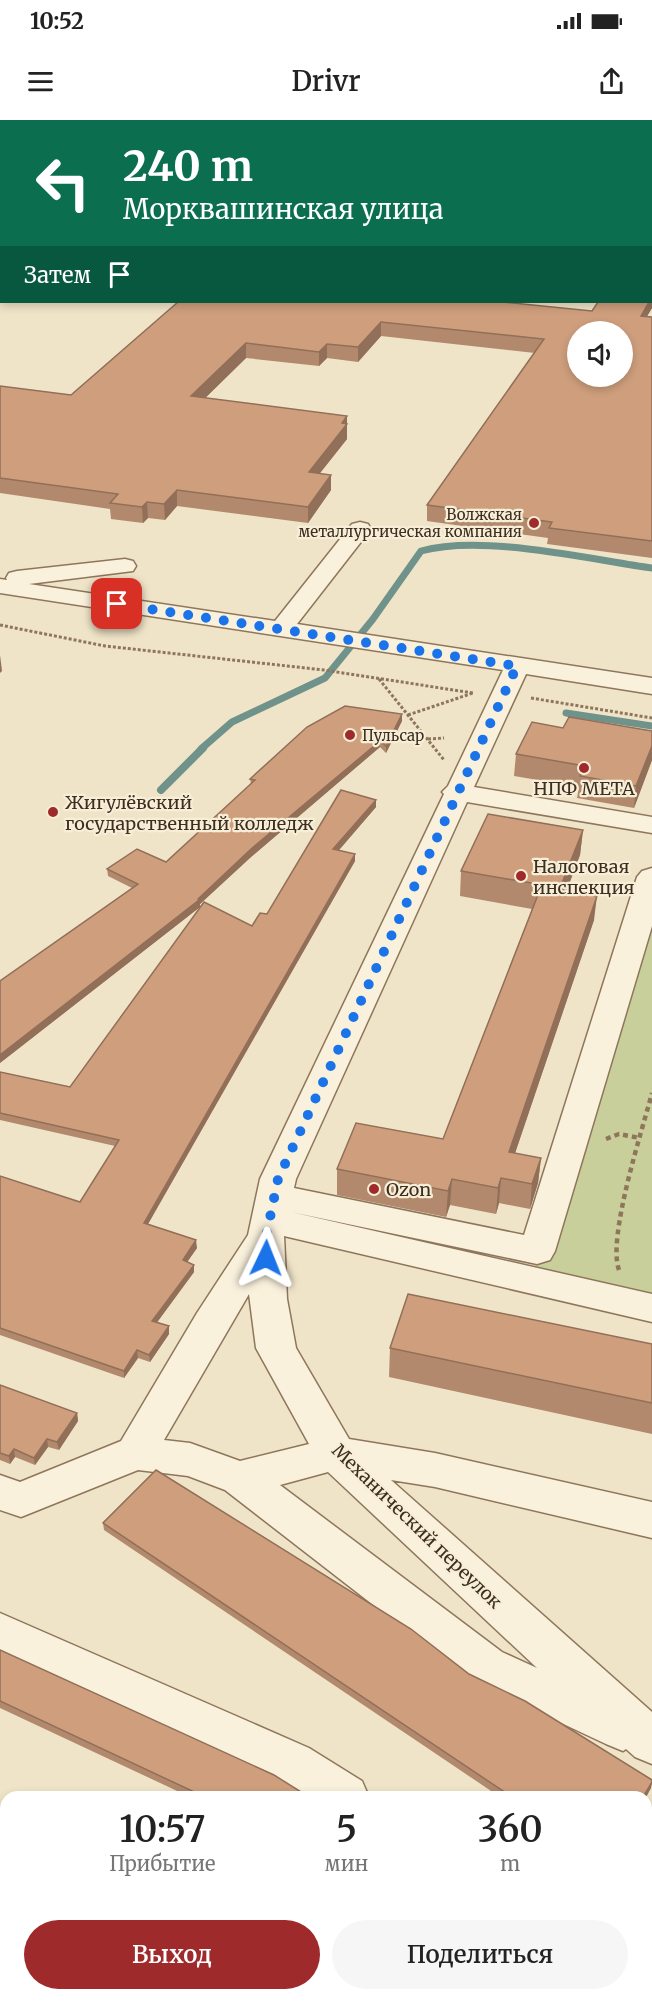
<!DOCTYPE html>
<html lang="ru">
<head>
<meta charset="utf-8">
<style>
  :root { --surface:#fff; --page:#f6f6f6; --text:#222; --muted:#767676; --accent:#9e2a2b }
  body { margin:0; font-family:Merriweather,serif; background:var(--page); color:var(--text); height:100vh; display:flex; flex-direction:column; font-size:22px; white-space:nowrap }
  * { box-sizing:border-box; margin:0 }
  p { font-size:20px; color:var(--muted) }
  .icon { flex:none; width:33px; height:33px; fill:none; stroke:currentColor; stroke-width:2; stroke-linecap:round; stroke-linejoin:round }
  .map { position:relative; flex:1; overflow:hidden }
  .panel { position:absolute; left:0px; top:1671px; width:652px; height:210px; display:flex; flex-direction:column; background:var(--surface); border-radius:18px 18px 0 0; box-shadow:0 3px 9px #0003 }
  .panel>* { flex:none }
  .guide { position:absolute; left:0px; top:0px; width:652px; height:183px; box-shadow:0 3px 9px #0003; background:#0b6e4f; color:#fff; overflow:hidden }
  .buttons { position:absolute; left:567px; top:201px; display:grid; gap:12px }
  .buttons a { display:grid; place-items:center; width:66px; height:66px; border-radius:50%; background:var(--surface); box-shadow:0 3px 9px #0003; font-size:30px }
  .pin { position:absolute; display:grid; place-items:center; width:51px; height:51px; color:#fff; margin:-26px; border-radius:12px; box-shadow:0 3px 9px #0006 }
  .me { position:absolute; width:66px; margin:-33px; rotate:2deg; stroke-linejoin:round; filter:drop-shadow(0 0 4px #0008) }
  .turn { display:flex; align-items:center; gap:21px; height:126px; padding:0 24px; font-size:27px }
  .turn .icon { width:78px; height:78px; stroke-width:2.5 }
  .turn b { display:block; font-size:42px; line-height:51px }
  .then { display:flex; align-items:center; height:57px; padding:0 24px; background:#0003; gap:12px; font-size:22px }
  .eta { display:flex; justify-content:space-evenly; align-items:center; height:102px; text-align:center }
  .eta b { font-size:36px; font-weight:600; line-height:42px }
  .cta { display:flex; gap:12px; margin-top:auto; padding:12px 24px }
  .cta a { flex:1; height:69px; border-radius:36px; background:var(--accent); color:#fff; font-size:24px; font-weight:600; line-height:69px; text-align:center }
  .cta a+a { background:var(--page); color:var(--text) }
  .status { display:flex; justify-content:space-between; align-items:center; height:42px; padding:0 30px; background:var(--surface); direction:ltr }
  .status svg { height:16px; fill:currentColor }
  header { display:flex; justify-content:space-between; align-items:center; height:78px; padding:0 24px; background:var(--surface); font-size:27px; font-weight:600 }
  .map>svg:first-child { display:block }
</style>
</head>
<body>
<div class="status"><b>10:52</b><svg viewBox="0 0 49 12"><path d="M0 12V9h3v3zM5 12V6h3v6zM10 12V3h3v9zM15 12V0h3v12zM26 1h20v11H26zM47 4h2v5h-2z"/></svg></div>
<header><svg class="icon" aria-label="menu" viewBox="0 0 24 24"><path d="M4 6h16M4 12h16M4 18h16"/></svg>Drivr<svg class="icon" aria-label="share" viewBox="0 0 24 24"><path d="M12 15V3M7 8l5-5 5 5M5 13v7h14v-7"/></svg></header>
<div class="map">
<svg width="652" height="1881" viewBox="0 0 652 1881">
  <rect width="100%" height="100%" fill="#f0e4c8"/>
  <!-- green -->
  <polygon fill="#c9cf9b" points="644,794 652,795 652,1179 533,1153"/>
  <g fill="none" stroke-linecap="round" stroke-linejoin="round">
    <!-- stream-far1 -->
    <g stroke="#6f938a" stroke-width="7">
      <polyline points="566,593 652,606"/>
      <path d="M201 629 232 602 325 558 373 499 421 431C482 414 588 439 652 448"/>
    </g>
    <!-- stream -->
    <polyline stroke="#6f938a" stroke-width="8" points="161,670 203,628"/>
    <defs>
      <g id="minor">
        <polygon points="28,0 43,0 27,2"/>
        <polygon points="368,0 383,0 368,2"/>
        <polygon points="0,11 2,11 0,20"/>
        <path d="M360 402 368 404 371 409 297 504 652 558V574L526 554 474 667 652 697V713L467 682 296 1059 294 1068 524 1115 637 757 642 751 652 748V806L555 1131 550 1140 537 1144 291 1092 652 1174V1202L284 1116 287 1179 296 1228 349 1319 435 1333 652 1382V1418L435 1367 391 1360 652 1592V1644L635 1637 626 1629 623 1631 606 1624 470 1560 225 1370 188 1356 138 1350 21 1397 0 1390V1355L20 1362 121 1321 197 1193 248 1115 260 1059 444 674 442 672 448 666 503 550 0 473V459L7 460 6 458 9 453 17 451 125 439 133 441 136 446 133 451 29 464 275 501 352 404ZM249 1174 256 1228 309 1324 240 1341 190 1323 164 1320ZM328 1352 537 1548 502 1532 280 1365Z"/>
        <polygon points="0,1493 309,1628 362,1661 369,1677 302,1677 275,1660 0,1534"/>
        <polygon points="646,1838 652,1840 652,1881 627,1881 624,1875 646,1875"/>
      </g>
    </defs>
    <!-- minor casing -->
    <use href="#minor" stroke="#8d765c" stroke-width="3"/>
    <!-- path-far1 -->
    <g stroke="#8d765c" stroke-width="3" stroke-dasharray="3 2" stroke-linecap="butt">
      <polyline points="0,505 105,526 324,550 473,573"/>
      <polyline points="379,559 444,640"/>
      <polyline points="531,578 652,598"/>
      <polyline points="408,595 473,573"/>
      <polyline points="428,619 444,618"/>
    </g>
    <!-- path -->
    <g stroke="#8d765c" stroke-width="4.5" stroke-dasharray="5 4" stroke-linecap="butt">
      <polyline points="606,1019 619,1014 640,1018"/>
      <path d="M619 1150C607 1118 642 1011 652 973"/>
    </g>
    <!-- minor -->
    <use href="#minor" fill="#faf1dc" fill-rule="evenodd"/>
  </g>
  <!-- wall -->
  <g fill="#b2896c">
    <polygon points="0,40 2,40 2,150 0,151"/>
    <polygon points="652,152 652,188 647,196 652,197 652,438 547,424 548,418 427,401 427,385 535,233 381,216 358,242 327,238 319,246 246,238 205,278 347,296 347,319 320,353 331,370 308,403 177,386 165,400 148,398 143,403 111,399 110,389 0,373 0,266 71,275 178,182 592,191"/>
    <polygon points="402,594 402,601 386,633 380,627 251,737 200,784 200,787 0,943 0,861 132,768 108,756 107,749 166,742 251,664 250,659"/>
    <polygon points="563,608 652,611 652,640 634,688 577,678 579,667 514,656 516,634"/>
    <polygon points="376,680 376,687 339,730 355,741 148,1104 197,1128 187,1142 194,1145 194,1152 157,1202 169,1206 169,1214 150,1242 138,1238 124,1258 0,1215 0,1056 80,1082 115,1026 0,1000 0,952 70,967 252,806 267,794"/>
    <polygon points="583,710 580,735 566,771 594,800 515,1033 541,1038 538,1063 530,1089 499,1083 496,1094 450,1085 446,1097 337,1075 337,1049 443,1019 532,789 460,776 461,751"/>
    <polygon points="652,1224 652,1314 389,1257 390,1228"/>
    <polygon points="0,1265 77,1293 78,1301 59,1330 48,1327 35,1345 15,1337 10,1344 0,1340"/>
    <polygon points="103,1403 469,1554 652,1660 651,1668 646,1677 500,1677 104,1410"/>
    <polygon points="0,1530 301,1672 327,1677 190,1677 0,1588"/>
    <polygon points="646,1695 652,1698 652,1774 646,1771"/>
    <polygon points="524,1875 628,1875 629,1876 652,1881 534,1881"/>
  </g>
  <!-- shaded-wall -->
  <g fill="#916f58">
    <polygon points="652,177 652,188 639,210 641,196 649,182 651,182"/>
    <polygon points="381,202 381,216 358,242 358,227"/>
    <polygon points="246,223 246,238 192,291 191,276"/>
    <polygon points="327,224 327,238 319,246 319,232"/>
    <polygon points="347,296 347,319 309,367 309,352"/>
    <polygon points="331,355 331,370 308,403 308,387"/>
    <polygon points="177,370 177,386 165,400 164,384"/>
    <polygon points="147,382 148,398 143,403 142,387"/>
    <polygon points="0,535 2,551 0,553"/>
    <polygon points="402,594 402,601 386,633 386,626"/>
    <polygon points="380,621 380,627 251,737 200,784 200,787 0,943 0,935 198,779 251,729"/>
    <polygon points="652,626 652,640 634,688 636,666"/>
    <polygon points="376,680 376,687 333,737 333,729"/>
    <polygon points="583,710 580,735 558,794 560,768"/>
    <polygon points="355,734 355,741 144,1111 144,1103"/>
    <polygon points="597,776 594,800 507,1057 509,1032"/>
    <polygon points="541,1038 538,1063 530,1089 532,1064"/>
    <polygon points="501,1058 499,1083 496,1094 498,1068"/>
    <polygon points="452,1059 450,1085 446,1097 448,1071"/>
    <polygon points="196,1120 197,1128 183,1148 183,1140"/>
    <polygon points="194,1145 194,1152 153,1208 152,1201"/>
    <polygon points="169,1206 169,1214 150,1242 149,1235"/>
    <polygon points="137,1230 138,1238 124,1258 124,1251"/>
    <polygon points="77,1293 78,1301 59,1330 57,1322"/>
    <polygon points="47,1319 48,1327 35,1345 34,1338"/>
    <polygon points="14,1329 15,1337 10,1344 9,1336"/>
    <polygon points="652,1662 651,1668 646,1677 643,1677"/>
  </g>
  <!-- building -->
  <g fill="#cf9f7d" stroke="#916f58" stroke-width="1.5" fill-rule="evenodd">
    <polygon points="0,40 2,40 2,137 0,138"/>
    <polygon points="651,151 652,152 652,177 651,178"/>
    <path d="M178 182H503L592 191 598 182H649L641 196 652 197V421L549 408 552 402 427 385 544 219 381 202 358 227 327 224 319 232 246 223 191 276 347 296 342 303 347 304 309 352 331 355 308 387 177 370 164 384 147 382 142 387 110 383 118 374 0 358V266L71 275ZM578 212H622V256H578Z"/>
    <polygon points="345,586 402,594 386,626 380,621 251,729 198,779 199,780 0,935 0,861 138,764 107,749 137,729 166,742 255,660 250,659 307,607"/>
    <polygon points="569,597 652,611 652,626 636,666 580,656 585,646 516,634 532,602 563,608"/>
    <polygon points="341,670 376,680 333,729 355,734 144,1103 196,1120 183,1140 194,1145 152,1201 169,1206 149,1235 137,1230 124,1251 0,1208 0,1056 80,1082 119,1020 0,993 0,952 70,967 204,782 252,806 260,793 267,794"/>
    <polygon points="488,694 583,710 560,768 461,751"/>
    <polygon points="541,767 597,776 509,1032 541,1038 532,1064 501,1058 498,1068 452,1059 448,1071 337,1049 356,1003 443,1019"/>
    <polygon points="408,1174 652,1224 652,1283 390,1228"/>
    <polygon points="0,1265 77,1293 57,1322 47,1319 34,1338 14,1329 9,1336 0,1333"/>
    <polygon points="156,1350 411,1509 469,1554 525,1581 652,1660 652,1662 643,1677 512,1677 103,1403"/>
    <polygon points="0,1530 274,1655 301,1672 318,1672 327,1677 205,1677 0,1581"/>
    <polygon points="646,1695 652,1698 652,1766 646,1763"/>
    <polygon points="536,1875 628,1875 629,1876 652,1876 652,1881 546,1881"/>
  </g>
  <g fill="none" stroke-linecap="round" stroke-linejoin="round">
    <!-- route -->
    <polyline stroke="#1a73e8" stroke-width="10" stroke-dasharray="0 18" points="117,484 517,546 278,1059 266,1117 266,1138"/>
  </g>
  <!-- markers -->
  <g fill="#9e2a2b" stroke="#f7eed8" stroke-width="2">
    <circle cx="534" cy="403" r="6"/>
    <circle cx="350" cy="615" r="6"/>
    <circle cx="584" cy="648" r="6"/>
    <circle cx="53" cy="692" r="6"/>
    <circle cx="521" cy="756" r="6"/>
    <circle cx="374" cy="1069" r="6"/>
  </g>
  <g text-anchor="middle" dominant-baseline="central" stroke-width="4.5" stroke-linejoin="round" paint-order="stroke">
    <!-- far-poi labels -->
    <g font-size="15" fill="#3d2e20" stroke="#f7eed8" text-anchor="end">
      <text x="522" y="394">Волжская<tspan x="522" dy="17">металлургическая компания</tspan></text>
      <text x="362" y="615" text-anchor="start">Пульсар</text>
    </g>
    <!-- poi labels -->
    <g font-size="18" fill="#3d2e20" stroke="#f7eed8" text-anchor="start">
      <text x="584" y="668" text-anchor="middle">НПФ МЕТА</text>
      <text x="65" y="682">Жигулёвский<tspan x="65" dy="21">государственный колледж</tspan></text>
      <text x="533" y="746">Налоговая<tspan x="533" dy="21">инспекция</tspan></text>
      <text x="386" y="1069">Ozon</text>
    </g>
    <!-- street labels -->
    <g font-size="18" fill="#3d2e20" stroke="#f7eed8">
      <text transform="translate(417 1406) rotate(44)">Механический переулок</text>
    </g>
  </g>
</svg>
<div class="buttons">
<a><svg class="icon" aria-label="sound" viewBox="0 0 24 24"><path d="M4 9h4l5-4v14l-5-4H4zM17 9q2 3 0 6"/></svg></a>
</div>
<div class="pin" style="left:117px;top:484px;background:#d93025"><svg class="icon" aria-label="arrive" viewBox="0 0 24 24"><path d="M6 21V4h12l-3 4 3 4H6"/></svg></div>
<svg class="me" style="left:266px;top:1138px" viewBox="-20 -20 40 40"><path d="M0-17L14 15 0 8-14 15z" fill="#1a73e8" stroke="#fff" stroke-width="4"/></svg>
<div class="guide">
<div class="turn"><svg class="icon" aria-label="left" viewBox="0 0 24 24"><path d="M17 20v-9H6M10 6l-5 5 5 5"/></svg><div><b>240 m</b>Морквашинская улица</div></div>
<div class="then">Затем<svg class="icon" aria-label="arrive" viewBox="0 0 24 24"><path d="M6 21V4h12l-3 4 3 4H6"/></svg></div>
</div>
<section class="panel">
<div class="eta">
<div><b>10:57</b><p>Прибытие</p></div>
<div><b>5</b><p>мин</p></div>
<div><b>360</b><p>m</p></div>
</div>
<div class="cta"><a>Выход</a><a>Поделиться</a></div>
</section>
</div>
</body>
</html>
